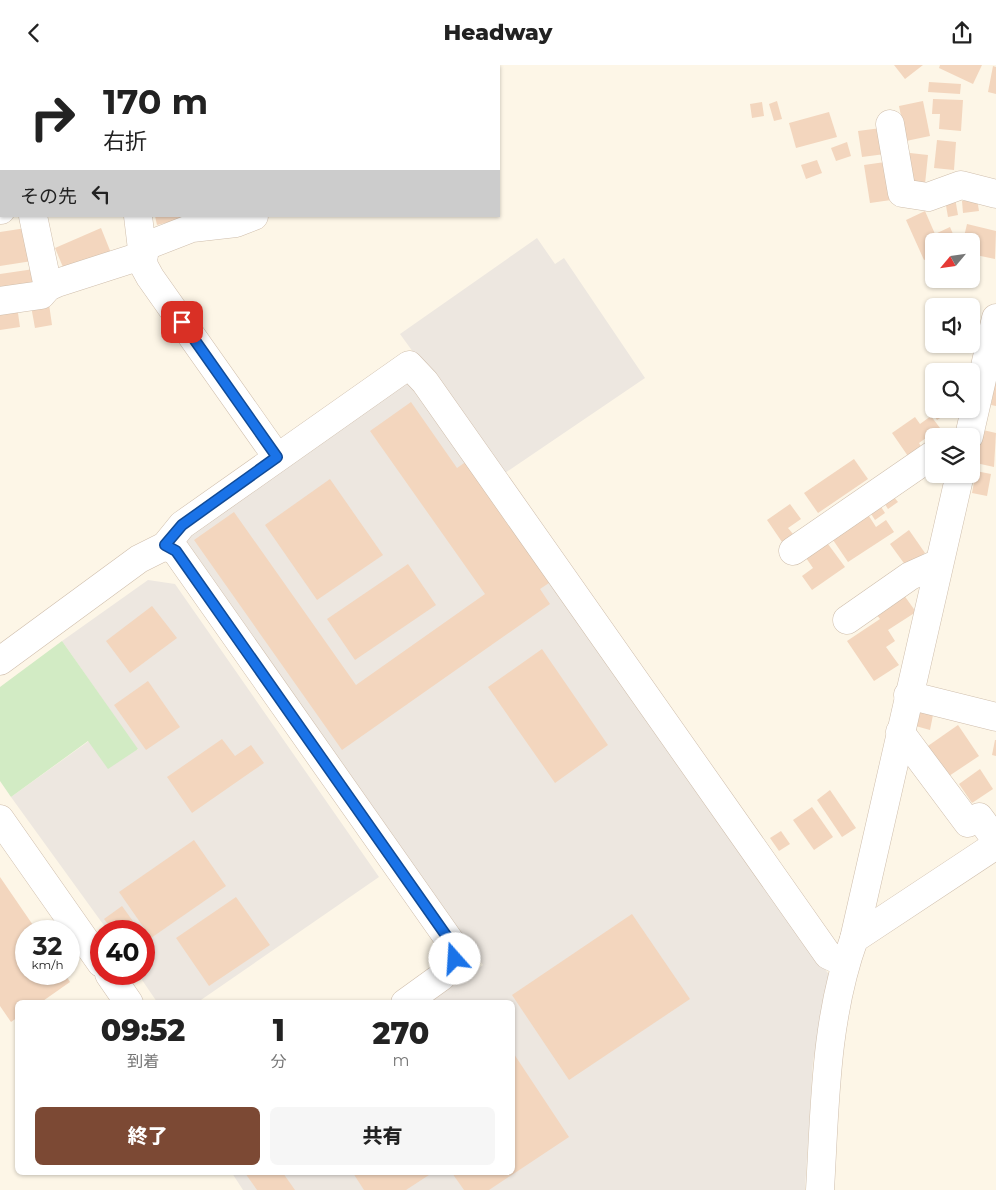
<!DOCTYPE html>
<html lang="ja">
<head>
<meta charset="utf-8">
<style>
  :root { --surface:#fff; --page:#f6f6f6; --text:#222; --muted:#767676; --accent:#7c4934 }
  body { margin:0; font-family:Montserrat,"Noto Sans JP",sans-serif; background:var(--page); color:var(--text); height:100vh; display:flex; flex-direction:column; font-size:19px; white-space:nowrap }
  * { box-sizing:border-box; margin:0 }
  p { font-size:16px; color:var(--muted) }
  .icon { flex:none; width:28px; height:28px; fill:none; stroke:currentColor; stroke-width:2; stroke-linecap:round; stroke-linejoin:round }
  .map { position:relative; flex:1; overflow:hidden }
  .panel { position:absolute; left:15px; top:935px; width:500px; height:175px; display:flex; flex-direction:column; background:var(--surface); border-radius:8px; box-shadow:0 1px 4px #0004 }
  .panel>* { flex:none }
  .banner { position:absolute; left:0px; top:0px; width:500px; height:152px; box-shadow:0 1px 4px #0004; background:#fff; color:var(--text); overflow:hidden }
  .needle { width:32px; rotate:241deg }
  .controls { position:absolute; left:925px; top:168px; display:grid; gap:10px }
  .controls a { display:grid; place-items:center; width:55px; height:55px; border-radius:8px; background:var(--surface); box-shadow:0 1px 4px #0004; font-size:25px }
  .speed { position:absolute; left:15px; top:855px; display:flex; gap:10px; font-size:25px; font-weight:700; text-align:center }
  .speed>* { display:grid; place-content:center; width:65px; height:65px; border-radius:50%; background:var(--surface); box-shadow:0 1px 4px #0004; line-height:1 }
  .speed small { font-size:12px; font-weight:400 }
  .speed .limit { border:8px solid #d22; background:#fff; color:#111 }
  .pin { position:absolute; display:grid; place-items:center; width:42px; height:42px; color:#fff; margin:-21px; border-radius:10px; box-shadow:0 2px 8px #0006 }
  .me { position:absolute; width:55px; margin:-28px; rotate:341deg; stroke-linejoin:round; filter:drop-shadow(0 0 4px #0008) }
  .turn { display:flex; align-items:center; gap:18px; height:105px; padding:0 20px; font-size:22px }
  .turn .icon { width:65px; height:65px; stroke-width:2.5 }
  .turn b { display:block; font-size:35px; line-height:42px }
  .then { display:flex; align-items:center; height:48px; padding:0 20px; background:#0003; gap:10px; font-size:19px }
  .eta { display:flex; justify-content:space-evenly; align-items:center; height:85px; text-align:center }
  .eta b { font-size:30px; font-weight:800; line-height:35px }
  .primary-button { display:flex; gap:10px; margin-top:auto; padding:10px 20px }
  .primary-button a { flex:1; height:58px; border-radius:8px; background:var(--accent); color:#fff; font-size:20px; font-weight:800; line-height:58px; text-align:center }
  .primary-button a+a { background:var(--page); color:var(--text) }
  header { display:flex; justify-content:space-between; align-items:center; height:65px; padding:0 20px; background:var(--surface); font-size:22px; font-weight:800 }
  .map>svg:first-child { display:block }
</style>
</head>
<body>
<header><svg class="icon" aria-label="back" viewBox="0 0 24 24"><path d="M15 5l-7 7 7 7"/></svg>Headway<svg class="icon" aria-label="share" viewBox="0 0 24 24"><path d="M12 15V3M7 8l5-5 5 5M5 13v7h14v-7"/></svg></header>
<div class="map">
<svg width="996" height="1125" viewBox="0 0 996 1125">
  <rect width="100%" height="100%" fill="#fdf6e7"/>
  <!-- industrial -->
  <g fill="#ede7e0">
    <polygon points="537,173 555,199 564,193 645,313 502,410 400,269"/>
    <polygon points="408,309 832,914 813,996 805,1125 243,1125 232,1108 512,1108 512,938 429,937 483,900 183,471"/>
    <polygon points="148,515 175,519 379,812 198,937 157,937 138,909 144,909 144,866 108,866 11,732 89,676 138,685 62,576"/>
  </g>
  <!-- green -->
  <polygon fill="#d2ebc4" points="62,576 138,684 108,704 88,676 11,732 0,716 0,622"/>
  <!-- building -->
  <g fill="#f3d6be">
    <polygon points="894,0 923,0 905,14"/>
    <polygon points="940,0 982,0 973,19 939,3"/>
    <polygon points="993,1 996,2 996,29 988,27"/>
    <polygon points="929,17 961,19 960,29 928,27"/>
    <polygon points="933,34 963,35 961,66 939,64 940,49 932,49"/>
    <polygon points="777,36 782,54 774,56 769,39"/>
    <polygon points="923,36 930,71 906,76 899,41"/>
    <polygon points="762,37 764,51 752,53 750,39"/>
    <polygon points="829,47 837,72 796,83 789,58"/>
    <polygon points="881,63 885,89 862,92 858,66"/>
    <polygon points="937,75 956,77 954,105 934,103"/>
    <polygon points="847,77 851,91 836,96 831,83"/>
    <polygon points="910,88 928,90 925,119 908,117"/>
    <polygon points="817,95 822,108 806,114 801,100"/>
    <polygon points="885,97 891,135 870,138 864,100"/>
    <polygon points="955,133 958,150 948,152 945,135"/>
    <polygon points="977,134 979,146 963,148 962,136"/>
    <polygon points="925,146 935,169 950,162 956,176 934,176 934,191 924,195 906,155"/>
    <polygon points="155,151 189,151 189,152 157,160"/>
    <polygon points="967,159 996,166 995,194 971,189 971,176 963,176"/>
    <polygon points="26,163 32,196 0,201 0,167"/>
    <polygon points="101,163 111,188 65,207 55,183"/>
    <polygon points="34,204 36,222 0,227 0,209"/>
    <polygon points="49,239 52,260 35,263 31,241"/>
    <polygon points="17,241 20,262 0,265 0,243"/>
    <polygon points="995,317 996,318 996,341 991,340"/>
    <polygon points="934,336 934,344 954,344 937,355 927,340"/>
    <polygon points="411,337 457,403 467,396 552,516 540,524 550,539 342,685 194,475 234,447 356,620 485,529 370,366"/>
    <polygon points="931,351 940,363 919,378 923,385 910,394 892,368 915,352 920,359"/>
    <polygon points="983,365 996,368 994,402 976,398"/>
    <polygon points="854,394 868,414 818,448 804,428"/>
    <polygon points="976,406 991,409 987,431 972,428"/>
    <polygon points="330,414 383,490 317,535 265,460"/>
    <polygon points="890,427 898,437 888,444 881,433"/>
    <polygon points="878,437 885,448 875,455 868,444"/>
    <polygon points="790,439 801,454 788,463 793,469 782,477 767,455"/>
    <polygon points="867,448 876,462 886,455 894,467 848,497 831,472"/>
    <polygon points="909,465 925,488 906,501 890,479"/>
    <polygon points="825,475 845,502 812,525 802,511 813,503 804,490"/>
    <polygon points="408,499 436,540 355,595 327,554"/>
    <polygon points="901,526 916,547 888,565 895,576 886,582 899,600 874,616 847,576 880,554 873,545"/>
    <polygon points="152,541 177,573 130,608 106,576"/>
    <polygon points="542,584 608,680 555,718 488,622"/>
    <polygon points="148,616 180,662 146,685 114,640"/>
    <polygon points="916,641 934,645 930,665 912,660"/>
    <polygon points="958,660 979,691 946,713 925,683"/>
    <polygon points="222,674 235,691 251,680 264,698 192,748 167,712"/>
    <polygon points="995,675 996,675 996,691 992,690"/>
    <polygon points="980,704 993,724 972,738 959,719"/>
    <polygon points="830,725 856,763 842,772 817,735"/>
    <polygon points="812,742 833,772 814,785 793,755"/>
    <polygon points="781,766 790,779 779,786 770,773"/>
    <polygon points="194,775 226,821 151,873 119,827"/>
    <polygon points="0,812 37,866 26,866 26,909 65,909 70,917 40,938 18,938 18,952 11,957 0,941"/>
    <polygon points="236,832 270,880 209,921 176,873"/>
    <polygon points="122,841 140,866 113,866 104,854"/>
    <polygon points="632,849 690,934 569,1015 512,930"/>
    <polygon points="512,986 569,1072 489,1125 464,1125 452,1108 512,1108"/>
    <polygon points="245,1108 283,1108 295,1125 257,1125"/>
    <polygon points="353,1108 432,1108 406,1125 364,1125"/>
  </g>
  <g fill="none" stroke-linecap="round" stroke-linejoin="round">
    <defs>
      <g id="minor">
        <polyline points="77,0 78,1"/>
        <polyline points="271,0 271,1"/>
        <polyline points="890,59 902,128 928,132 961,120 996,129"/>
        <polyline points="0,145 1,145"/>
        <polyline points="33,151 48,222"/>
        <polyline points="138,151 144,201 150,212 277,392"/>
        <polyline points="143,182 192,163 236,158 254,151"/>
        <polyline points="0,236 41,230 48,222 57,218 144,190"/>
        <polyline points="969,371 996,253"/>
        <polyline points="165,481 176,486 450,876 455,895 441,912 405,938"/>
        <polyline points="793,486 934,389"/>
        <polyline points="847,555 910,511 939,498"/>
        <polyline points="0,596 139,494 165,481 182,460 409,300 425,317 828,890 845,898"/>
        <polyline points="908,630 996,652"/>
        <polyline points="900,667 968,758 979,752 996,775"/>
        <polyline points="0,754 101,898"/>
        <polyline points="854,874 996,780"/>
        <polyline points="109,909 129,938"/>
        <path d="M820 1125C825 1041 825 954 854 874L960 409"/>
      </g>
    </defs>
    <!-- minor casing -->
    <use href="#minor" stroke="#cfbeac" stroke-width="29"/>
    <!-- minor -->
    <use href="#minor" stroke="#fff" stroke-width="28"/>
  </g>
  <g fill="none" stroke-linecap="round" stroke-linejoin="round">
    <defs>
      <polyline id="route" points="182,257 277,392 182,460 165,480 176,486 450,876 455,894"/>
    </defs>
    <!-- route casing -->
    <use href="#route" stroke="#114b97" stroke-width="12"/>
    <!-- route -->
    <use href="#route" stroke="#1a73e8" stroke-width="9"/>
  </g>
</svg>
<div class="controls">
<a><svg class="needle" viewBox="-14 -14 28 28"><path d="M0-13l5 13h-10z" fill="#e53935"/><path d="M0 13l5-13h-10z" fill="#767676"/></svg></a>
<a><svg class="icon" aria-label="sound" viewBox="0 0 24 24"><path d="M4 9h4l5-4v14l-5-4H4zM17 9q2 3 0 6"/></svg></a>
<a><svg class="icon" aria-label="search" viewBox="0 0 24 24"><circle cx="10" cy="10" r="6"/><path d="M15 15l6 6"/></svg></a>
<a><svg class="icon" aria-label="layers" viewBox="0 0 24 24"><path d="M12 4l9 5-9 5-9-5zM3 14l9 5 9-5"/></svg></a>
</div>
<div class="speed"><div>32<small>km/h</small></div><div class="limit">40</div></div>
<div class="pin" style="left:182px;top:257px;background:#d93025"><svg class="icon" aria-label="arrive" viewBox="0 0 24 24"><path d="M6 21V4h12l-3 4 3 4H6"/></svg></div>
<svg class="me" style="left:455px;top:894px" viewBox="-20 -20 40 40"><circle r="19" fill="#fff"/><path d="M0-13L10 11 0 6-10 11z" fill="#1a73e8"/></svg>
<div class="banner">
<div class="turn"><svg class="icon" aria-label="right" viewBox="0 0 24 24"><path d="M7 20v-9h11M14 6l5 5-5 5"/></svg><div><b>170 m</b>右折</div></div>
<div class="then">その先<svg class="icon" aria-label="left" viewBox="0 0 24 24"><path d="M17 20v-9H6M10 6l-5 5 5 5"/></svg></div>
</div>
<section class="panel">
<div class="eta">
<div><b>09:52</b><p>到着</p></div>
<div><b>1</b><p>分</p></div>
<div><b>270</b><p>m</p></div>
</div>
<div class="primary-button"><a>終了</a><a>共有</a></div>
</section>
</div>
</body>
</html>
